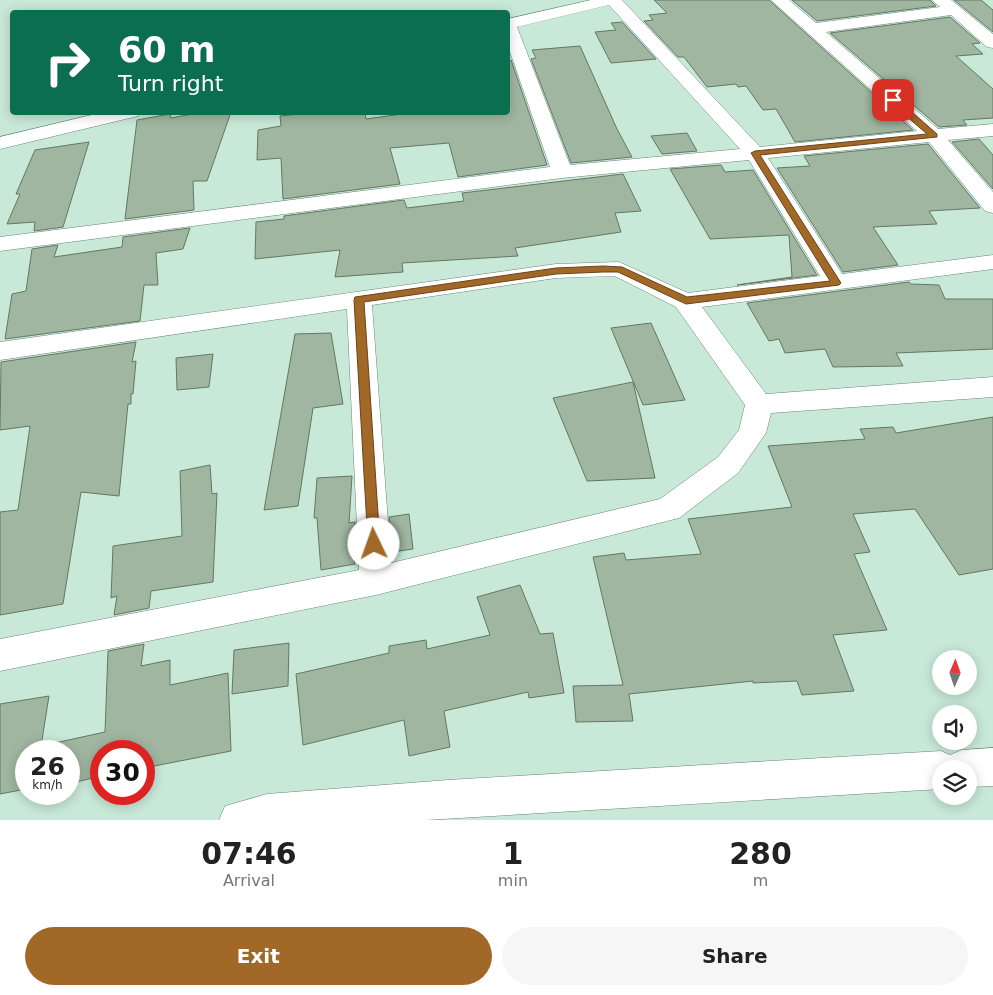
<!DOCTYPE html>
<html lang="en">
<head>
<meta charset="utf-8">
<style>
  :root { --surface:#fff; --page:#f6f6f6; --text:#222; --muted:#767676; --accent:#a16827 }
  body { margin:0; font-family:"DejaVu Sans",sans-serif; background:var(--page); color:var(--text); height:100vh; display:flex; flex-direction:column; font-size:19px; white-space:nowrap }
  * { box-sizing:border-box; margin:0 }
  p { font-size:16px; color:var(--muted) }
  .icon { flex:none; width:28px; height:28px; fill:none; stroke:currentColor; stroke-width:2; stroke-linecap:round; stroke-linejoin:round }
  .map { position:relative; height:820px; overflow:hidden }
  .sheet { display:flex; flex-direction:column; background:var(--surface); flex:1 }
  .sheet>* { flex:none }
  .hud { position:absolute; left:10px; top:10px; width:500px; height:105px; border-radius:5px; box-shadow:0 2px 12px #0003; background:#0b6e4f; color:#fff; overflow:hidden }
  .needle { width:32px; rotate:2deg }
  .tools { position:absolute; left:932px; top:650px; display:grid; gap:10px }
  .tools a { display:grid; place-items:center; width:45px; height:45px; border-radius:50%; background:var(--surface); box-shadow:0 2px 12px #0003; font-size:25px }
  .speed { position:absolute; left:15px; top:740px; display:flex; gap:10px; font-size:25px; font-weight:700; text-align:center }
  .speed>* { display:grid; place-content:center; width:65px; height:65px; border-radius:50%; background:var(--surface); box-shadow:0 2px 12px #0003; line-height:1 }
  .speed small { font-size:12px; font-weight:400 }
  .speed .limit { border:8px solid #d22; background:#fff; color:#111 }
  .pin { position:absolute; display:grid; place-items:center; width:42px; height:42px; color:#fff; margin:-21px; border-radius:10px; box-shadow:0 2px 8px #0006 }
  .me { position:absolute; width:55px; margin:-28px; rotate:357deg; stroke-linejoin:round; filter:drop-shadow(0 0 4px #0008) }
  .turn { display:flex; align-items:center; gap:18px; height:105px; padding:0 25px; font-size:22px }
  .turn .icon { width:65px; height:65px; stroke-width:2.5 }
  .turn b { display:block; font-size:35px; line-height:42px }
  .eta { display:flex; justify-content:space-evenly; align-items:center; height:85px; text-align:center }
  .eta b { font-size:30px; font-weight:700; line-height:35px }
  .primary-button { display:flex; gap:10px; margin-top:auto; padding:10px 25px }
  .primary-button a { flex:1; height:58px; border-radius:30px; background:var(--accent); color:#fff; font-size:20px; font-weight:700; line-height:58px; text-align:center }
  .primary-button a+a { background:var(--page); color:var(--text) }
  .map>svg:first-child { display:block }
</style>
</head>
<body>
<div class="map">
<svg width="993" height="820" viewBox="0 0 993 820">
  <rect width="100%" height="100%" fill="#c8e8d8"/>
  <!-- building -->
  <g fill="#a0b6a0" stroke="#637863">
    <polygon points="654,0 769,0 913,130 795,142 776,109 763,110 746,86 738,87 736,84 707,87 684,57 678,57 644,21 653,20 649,15 667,13"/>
    <polygon points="792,0 930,0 936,6 817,21"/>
    <polygon points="954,0 981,0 993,10 993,32"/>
    <polygon points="950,17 980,43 972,44 983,54 956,56 993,89 993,118 963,120 967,125 939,127 830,33"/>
    <polygon points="622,22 656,59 611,63 595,32 616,30 611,23"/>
    <polygon points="580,46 617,129 632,157 571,163 531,59 536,58 532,50"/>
    <polygon points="511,60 547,165 458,177 449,143 390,148 400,184 283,199 281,158 257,160 258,130 281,126 280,116 320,112 365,112 366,119 416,112 508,112 508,61"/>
    <polygon points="203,112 231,112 207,181 193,181 194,210 125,219 137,120 170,114 171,118"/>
    <polygon points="687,133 697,151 662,154 651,136"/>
    <polygon points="979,139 993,155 993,189 952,142"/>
    <polygon points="89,142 63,227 34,231 35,222 7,224 20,194 16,194 35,150"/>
    <polygon points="928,144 980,208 929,211 937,224 873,227 898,265 843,272 777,168 810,166 804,156"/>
    <polygon points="721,165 725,172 753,170 817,275 737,285 792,277 789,235 710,239 670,169"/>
    <polygon points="623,174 641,211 615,213 621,232 515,248 518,256 402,263 403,272 335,277 340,250 255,259 256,222 284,219 284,216 404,200 407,208 464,201 462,193"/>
    <polygon points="190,228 183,249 156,253 158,285 144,285 140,321 5,339 12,294 26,291 32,249 58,245 54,257 122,247 123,237"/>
    <polygon points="909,282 911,284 939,285 945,299 993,299 993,349 896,353 903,366 833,367 825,349 785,353 779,339 769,341 747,303"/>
    <polygon points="651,323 685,400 643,405 611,328"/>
    <polygon points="331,333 343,404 313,408 298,506 264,510 295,334"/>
    <polygon points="136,342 132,362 136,361 133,394 131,394 131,404 128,404 119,496 81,492 63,604 0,615 0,512 18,510 30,426 0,430 1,362"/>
    <polygon points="213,354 209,387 177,390 176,358"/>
    <polygon points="633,382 655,478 587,481 553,398"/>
    <polygon points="993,417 993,569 959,575 915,509 853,514 870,552 854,554 887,630 833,635 854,691 802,695 797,681 753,683 753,681 629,694 633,721 576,722 573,686 623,685 593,557 624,553 626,560 701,554 688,519 792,507 768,446 865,439 860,429 893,427 896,433"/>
    <polygon points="210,465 212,494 217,493 213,582 151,591 149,608 114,615 117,596 111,598 113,546 182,536 180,471"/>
    <polygon points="352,476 349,523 355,522 357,559 354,559 355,564 321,570 317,518 314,518 317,478"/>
    <polygon points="409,514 413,549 392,552 389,517"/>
    <polygon points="520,585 540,634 553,633 564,693 529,698 528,692 444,711 450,747 409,756 404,720 303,745 296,674 389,653 389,646 426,640 427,649 490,635 477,597"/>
    <polygon points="289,643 288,686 232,694 234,650"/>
    <polygon points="144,644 141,666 170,660 170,685 228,673 231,751 144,768 144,751 101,751 101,776 76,782 76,780 69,781 69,751 26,751 26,789 0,794 0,704 49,696 41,746 105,732 108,651"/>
  </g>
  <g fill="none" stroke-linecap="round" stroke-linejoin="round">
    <defs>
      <g id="minor">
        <path d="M591 0H622L760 147 917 131 771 0H789L816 23 940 7 932 0H951L993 34V48L987 47 951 15 826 32 938 129 993 124V136L948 140 993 192V213L985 211 929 142 768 158 842 274 993 255V269L702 307 766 394 993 377V397L771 413 766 433 738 473 679 518 376 595 0 671V639L359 570 347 309 0 360V342L556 264 619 262 688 293 820 276 749 160 562 178 0 251V237L550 167 508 46V19ZM609 5 740 149 570 165 517 27ZM615 276 676 307 745 405 739 430 718 457 660 499 391 563 372 305 556 278Z"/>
        <polygon points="104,112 140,112 138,116 0,149 0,137"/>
        <polygon points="993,748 993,786 969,787 969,769 941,769 941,789 426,820 219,820 225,806 267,794 448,780 941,751 950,755 962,750"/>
      </g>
    </defs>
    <!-- minor casing -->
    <use href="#minor" stroke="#698779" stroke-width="1"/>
    <!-- minor -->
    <use href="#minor" fill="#fff" fill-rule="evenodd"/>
  </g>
  <!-- route -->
  <polygon fill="#a16827" stroke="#694419" points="890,98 896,98 937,134 937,137 760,155 841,283 839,285 686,304 618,272 603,272 556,274 364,302 380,544 379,548 374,549 369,548 368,544 354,300 355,297 556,268 603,266 622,267 687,297 830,281 751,153 755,151 927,134 890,102"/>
</svg>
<div class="tools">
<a><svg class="needle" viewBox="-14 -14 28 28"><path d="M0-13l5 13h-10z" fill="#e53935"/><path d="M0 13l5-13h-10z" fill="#767676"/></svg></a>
<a><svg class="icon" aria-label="sound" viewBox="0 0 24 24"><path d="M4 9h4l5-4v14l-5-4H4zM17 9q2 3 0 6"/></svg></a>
<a><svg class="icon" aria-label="layers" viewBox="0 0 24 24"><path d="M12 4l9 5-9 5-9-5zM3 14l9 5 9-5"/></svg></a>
</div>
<div class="speed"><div>26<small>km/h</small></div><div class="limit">30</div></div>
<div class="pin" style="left:893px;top:100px;background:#d93025"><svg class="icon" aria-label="arrive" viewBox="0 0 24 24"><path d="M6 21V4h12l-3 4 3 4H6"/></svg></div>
<svg class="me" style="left:374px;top:544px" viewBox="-20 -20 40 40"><circle r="19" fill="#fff"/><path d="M0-13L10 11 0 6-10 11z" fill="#a16827"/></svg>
<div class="hud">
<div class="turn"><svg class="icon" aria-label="right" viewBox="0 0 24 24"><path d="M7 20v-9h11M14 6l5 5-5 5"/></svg><div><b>60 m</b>Turn right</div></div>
</div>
</div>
<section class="sheet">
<div class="eta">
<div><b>07:46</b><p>Arrival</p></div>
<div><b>1</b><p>min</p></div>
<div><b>280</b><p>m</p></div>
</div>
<div class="primary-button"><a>Exit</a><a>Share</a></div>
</section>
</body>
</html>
